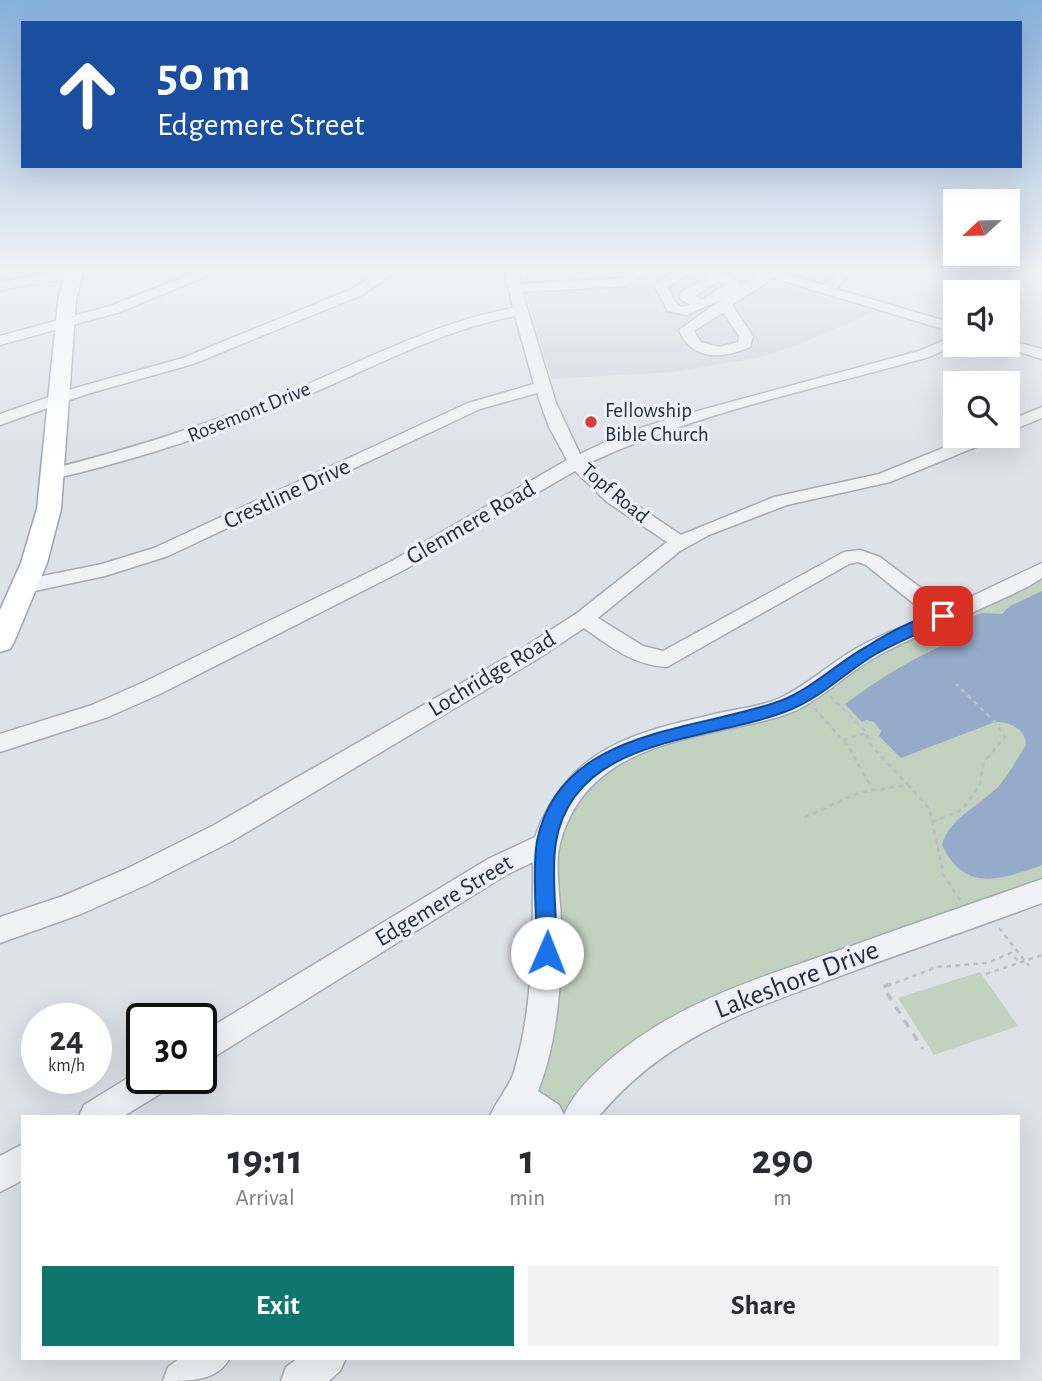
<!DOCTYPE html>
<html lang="en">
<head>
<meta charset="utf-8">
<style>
  :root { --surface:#fff; --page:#f2f2f3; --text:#2b2b33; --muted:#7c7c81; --accent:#0f766e }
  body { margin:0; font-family:"Alegreya Sans",sans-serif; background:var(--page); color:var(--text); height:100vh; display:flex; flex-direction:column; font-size:26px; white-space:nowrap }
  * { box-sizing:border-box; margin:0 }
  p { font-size:23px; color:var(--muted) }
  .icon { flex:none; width:38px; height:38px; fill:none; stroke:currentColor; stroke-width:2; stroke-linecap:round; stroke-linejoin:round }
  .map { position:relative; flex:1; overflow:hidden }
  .details { position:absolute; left:21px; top:1115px; width:999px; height:245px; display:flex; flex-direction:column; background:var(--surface); border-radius:0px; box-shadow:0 7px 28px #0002 }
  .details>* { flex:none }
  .banner { position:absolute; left:21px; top:21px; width:1001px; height:147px; border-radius:0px; box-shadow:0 7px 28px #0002; background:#1a4fa0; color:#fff; overflow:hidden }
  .needle { width:46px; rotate:248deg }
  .controls { position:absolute; left:943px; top:189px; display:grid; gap:14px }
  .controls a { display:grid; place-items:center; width:77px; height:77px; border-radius:0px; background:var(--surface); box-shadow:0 7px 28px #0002; font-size:35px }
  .speed { position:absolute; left:21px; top:1003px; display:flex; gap:14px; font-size:35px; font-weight:700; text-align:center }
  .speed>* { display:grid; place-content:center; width:91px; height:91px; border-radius:50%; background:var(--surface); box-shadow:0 7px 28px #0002; line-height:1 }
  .speed small { font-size:18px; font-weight:400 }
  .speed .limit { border:4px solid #111; border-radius:10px; background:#fff; color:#111 }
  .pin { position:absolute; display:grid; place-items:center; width:60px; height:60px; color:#fff; margin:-30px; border-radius:14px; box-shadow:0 4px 10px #0006 }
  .me { position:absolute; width:77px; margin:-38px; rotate:1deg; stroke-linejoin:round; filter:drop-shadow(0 0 5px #0008) }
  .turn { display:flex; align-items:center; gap:24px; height:147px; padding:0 21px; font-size:32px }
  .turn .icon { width:91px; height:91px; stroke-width:2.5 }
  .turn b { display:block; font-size:49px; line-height:60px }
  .eta { display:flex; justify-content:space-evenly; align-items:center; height:119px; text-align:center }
  .eta b { font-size:42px; font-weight:700; line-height:49px }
  .primary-button { display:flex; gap:14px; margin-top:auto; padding:14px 21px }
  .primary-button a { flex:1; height:80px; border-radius:0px; background:var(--accent); color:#fff; font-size:28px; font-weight:700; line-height:80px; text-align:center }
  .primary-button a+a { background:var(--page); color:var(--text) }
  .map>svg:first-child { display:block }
</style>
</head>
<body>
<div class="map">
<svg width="1042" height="1381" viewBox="0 0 1042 1381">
  <rect width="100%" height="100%" fill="#dde1e8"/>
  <!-- built -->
  <polygon fill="#cfd3dd" points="670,272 743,272 874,312 795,346 757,358 674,372 552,379 525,294 648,284"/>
  <!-- green -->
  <g fill="#c1d2be">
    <polygon points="1042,568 1042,894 687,1023 618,1075 585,1116 548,1116 519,1097 546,874 579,779 671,735 785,705 847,665"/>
    <polygon points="980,972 1018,1026 934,1055 898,998"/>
  </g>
  <!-- water -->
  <path fill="#96abca" d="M1042 591V865C1000 880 965 893 942 845 950 815 984 805 1002 782 1011 771 1018 757 1026 745 1026 729 1009 721 995 722L901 758 879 736 881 731 874 722 866 720 862 722 845 704C883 676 920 653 964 637L968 618 982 613 1002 614 1010 606Z"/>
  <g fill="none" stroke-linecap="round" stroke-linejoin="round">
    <defs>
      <g id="minor">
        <polygon points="57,272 67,272 70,275 63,279 0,290 0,282"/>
        <polygon points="197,272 216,272 120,312 0,345 0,336 110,306"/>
        <polygon points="380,272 396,272 362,295 193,364 87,394 0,425 0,414 75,388 183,358 352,289"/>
        <path d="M505 272H519L520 284 621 278 634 272H651L624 286 522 292 556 403 580 454 622 434 672 418 919 351 956 335V345L929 357C816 389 694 413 587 464L620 494 681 535 774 497 879 474 973 436H995L993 440 890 482 787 505 709 535 680 551 598 618 643 646 663 651 844 552 860 550 880 557 947 608 1042 563V578L1029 586C981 611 929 629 881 654 851 670 827 695 797 710 774 720 750 724 726 729 654 745 584 762 561 840 554 860 560 897 561 919 562 975 559 1038 538 1091L559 1105 564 1115C573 1094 590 1077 607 1062 678 1001 759 978 846 948 911 924 977 902 1042 879V903C975 928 907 951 840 976 746 1011 666 1036 599 1116H490C497 1099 511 1086 515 1068 534 1002 533 931 533 862L506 875 201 1065V1033L488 859 535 837C569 745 637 732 724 712 743 708 762 706 780 698 806 686 827 666 852 651 876 636 903 627 929 616L866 565 858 562 849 564 667 667C635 666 609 646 584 628L539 658 232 841 146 885 81 914 0 943V917L63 896 126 869 214 825 523 648 577 613 667 542 607 502 575 471 404 570 160 694 108 717 0 752V734L92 705 144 682 390 562 567 460 549 427 537 393 480 409 168 556 105 576 25 593 18 591 15 586 18 581 102 564 154 548 468 403 534 384 515 316C442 330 374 367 306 396 224 431 140 459 53 479L44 474 47 470C132 449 213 423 294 390 365 360 437 322 513 308Z"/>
        <path d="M673 272H690L668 287 675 302 681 307 691 305 680 299V293L707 277 698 272C715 272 730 271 741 285L728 295 760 272H781L825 285 836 272H850L836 289 956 324V333L773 278 732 305 753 336 750 347C723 359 692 361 679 330L723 299 686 315 668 311 654 285ZM719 281 726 284 702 300 695 296ZM723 312 739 336 738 342 719 347 701 342 694 331Z"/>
        <polygon points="993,272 1007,272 999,292 985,292"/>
        <polygon points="1008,340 1042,349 1042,359 1003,347 1001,345 1008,345"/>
        <polygon points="1042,407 1042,418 1008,432 1008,421"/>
        <polygon points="142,1069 142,1078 173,1078 168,1089 124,1116 79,1116 84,1105"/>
        <polygon points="23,1144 23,1180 0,1192 0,1156"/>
        <path d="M180 1358H230C217 1381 192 1381 163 1381L168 1367Z"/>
        <polygon points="298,1358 346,1358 340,1371 329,1381 281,1381 286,1367"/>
      </g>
      <polygon id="major" points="65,272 83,272 76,301 61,509 47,563 14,642 10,649 0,652 0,610 21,563 37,509 58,301"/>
    </defs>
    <!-- minor casing -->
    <use href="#minor" stroke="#a6abb5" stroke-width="3"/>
    <!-- major casing -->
    <use href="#major" stroke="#9ca4b4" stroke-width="3"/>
    <!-- path-far1 -->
    <g stroke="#bbbfc6" stroke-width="2.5" stroke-dasharray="4.5 4.5" stroke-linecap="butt">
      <polyline points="830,696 867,733 869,743 908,785"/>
      <polyline points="814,708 848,746 873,790"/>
      <polyline points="843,740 867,733"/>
      <polyline points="805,817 858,793 908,785 929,808 944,876 960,900"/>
      <polyline points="932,822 962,810 980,784 984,762 1005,737 996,723 956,684"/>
      <polyline points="999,928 1029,966"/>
      <polyline points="986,974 1042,955"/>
      <polyline points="887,986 937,967 987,963 1011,953 1019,962"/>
    </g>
    <!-- path -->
    <polyline stroke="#bbbfc6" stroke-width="3.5" stroke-dasharray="8 8" stroke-linecap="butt" points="891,984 883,987 923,1049"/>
    <!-- minor -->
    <use href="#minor" fill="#f0f2f6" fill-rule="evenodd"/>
    <!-- major -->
    <use href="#major" fill="#fff" fill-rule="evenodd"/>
  </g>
  <!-- sky -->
  <linearGradient id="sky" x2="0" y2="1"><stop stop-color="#87b0dc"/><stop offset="0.58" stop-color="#f0f2f5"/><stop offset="1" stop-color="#f0f2f5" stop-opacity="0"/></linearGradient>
  <rect width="1042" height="465" fill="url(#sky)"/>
  <!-- route -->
  <path fill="#1a73e8" stroke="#114b97" stroke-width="2" d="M943 611 951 616 948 620C925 631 899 641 876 654 847 671 823 696 792 709 714 742 574 734 556 842 551 870 557 922 557 953L555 960 547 963 540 960 537 953C537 922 532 870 537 841 560 728 694 732 780 701 812 689 837 663 866 647 888 633 918 618 943 611Z"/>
  <!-- markers -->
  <circle fill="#d43b45" stroke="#edf0f6" stroke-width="2.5" cx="591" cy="422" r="7"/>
  <g text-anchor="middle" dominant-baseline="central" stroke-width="7" stroke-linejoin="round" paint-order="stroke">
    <!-- far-poi labels -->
    <g font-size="21" fill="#262d3f" stroke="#edf0f6" text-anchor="start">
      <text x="605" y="410">Fellowship<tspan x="605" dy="24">Bible Church</tspan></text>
    </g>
    <!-- far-street labels -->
    <g font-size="21" fill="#262d3f" stroke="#edf0f6">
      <text transform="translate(249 412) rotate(-22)">Rosemont Drive</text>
      <text transform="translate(615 493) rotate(40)">Topf Road</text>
    </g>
    <!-- street labels -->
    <g font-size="24" fill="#262d3f" stroke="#edf0f6">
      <text transform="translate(287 494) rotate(-25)">Crestline Drive</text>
      <text transform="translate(471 523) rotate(-30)">Glenmere Road</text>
      <text transform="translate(492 674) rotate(-31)">Lochridge Road</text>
      <text transform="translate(444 901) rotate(-31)">Edgemere Street</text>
    </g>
    <!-- near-street labels -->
    <g font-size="28" fill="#262d3f" stroke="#edf0f6">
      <text transform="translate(797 980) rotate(-21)">Lakeshore Drive</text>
    </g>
  </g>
</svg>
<div class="controls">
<a><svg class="needle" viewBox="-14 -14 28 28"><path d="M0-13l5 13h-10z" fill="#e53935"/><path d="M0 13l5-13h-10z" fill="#7c7c81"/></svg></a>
<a><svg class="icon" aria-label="sound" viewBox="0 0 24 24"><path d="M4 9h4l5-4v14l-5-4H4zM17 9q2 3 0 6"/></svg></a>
<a><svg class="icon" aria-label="search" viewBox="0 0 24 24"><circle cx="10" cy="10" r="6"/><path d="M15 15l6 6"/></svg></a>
</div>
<div class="speed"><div>24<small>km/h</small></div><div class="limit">30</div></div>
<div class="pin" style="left:943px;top:616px;background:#d93025"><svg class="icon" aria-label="arrive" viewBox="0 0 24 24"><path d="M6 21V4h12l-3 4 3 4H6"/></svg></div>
<svg class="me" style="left:547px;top:953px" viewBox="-20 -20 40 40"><circle r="19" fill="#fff"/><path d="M0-13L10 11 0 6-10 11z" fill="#1a73e8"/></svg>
<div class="banner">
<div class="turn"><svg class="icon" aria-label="ahead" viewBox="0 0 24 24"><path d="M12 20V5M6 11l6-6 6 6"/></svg><div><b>50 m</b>Edgemere Street</div></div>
</div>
<section class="details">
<div class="eta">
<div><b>19:11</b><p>Arrival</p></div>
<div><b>1</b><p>min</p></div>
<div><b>290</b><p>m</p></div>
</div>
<div class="primary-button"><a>Exit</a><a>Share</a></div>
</section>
</div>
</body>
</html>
